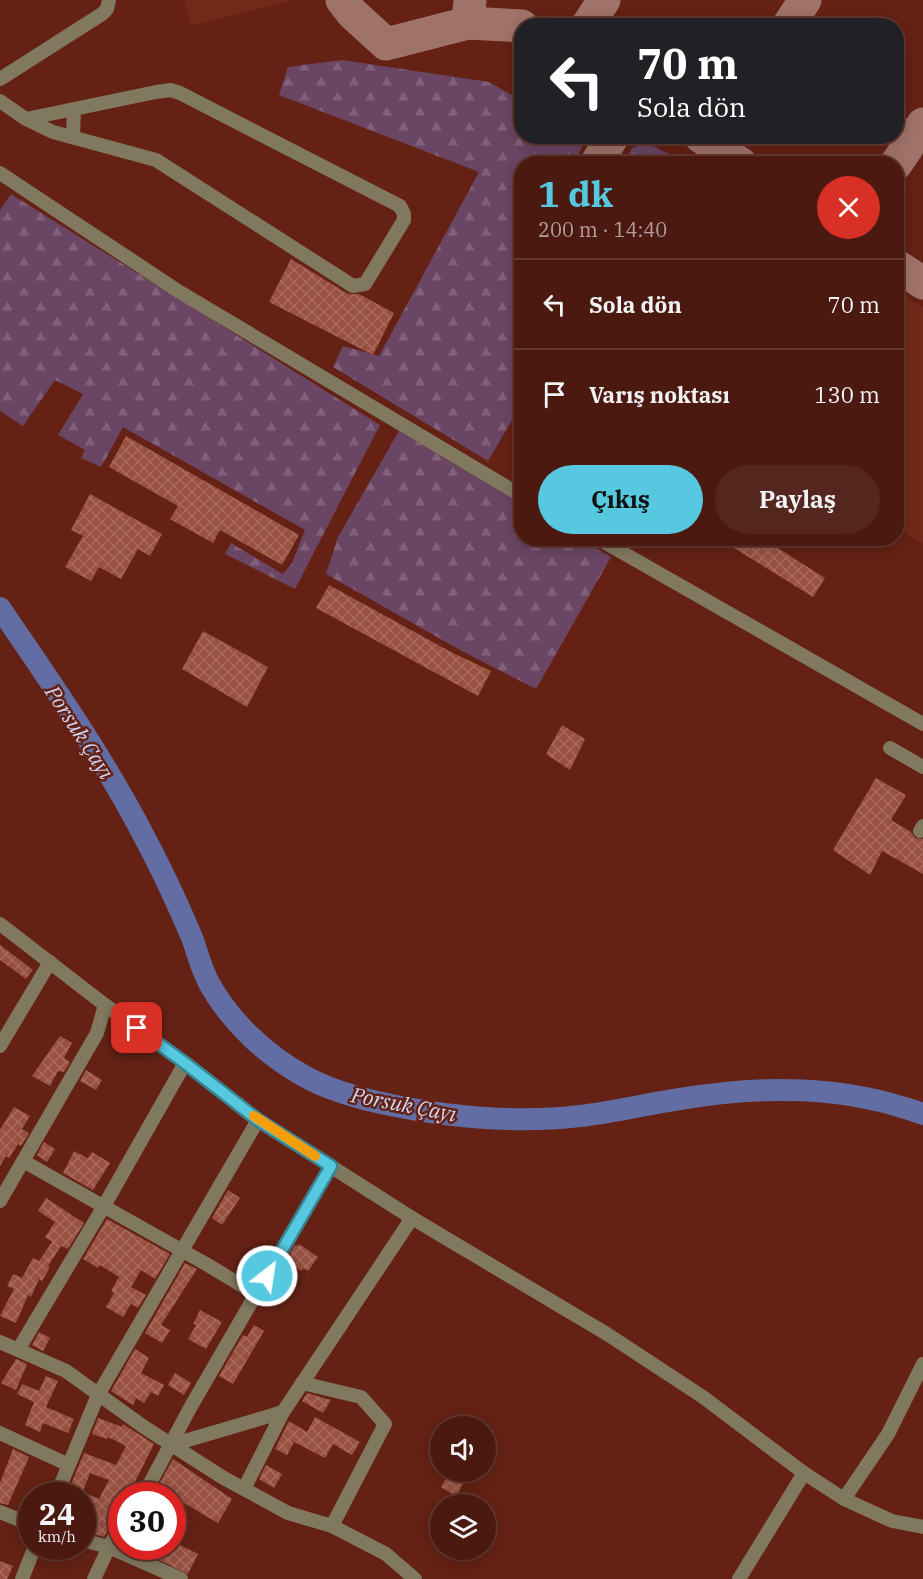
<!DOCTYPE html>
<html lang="tr">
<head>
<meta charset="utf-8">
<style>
  :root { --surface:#4b190f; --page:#55261d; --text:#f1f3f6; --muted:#b2a09e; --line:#62382f; --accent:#56c9e1 }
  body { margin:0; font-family:"IBM Plex Serif",serif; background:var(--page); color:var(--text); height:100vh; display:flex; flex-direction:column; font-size:22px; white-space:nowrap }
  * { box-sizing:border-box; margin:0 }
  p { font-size:20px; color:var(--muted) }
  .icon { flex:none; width:33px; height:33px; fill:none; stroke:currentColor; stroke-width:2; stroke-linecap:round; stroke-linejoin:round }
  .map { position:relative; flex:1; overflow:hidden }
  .panel { position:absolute; left:514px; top:156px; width:390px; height:390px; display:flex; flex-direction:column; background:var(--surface); border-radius:24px; box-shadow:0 3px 15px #0003,0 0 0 2px var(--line) }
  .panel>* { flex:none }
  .banner { position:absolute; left:514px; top:18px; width:390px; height:126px; border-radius:24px; box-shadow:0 3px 15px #0003,0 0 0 2px var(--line); background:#202124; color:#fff; overflow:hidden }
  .buttons { position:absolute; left:430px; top:1416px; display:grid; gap:12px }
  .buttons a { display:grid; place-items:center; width:66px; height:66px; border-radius:50%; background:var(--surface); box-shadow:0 3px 15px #0003,0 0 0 2px var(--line); font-size:30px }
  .speed { position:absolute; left:18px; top:1482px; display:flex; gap:12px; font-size:30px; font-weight:700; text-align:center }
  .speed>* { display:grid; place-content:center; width:78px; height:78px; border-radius:50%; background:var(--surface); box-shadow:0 3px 15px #0003,0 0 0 2px var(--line); line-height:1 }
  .speed small { font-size:15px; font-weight:400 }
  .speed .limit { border:9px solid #d22; background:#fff; color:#111 }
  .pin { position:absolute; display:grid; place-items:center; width:51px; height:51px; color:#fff; margin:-26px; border-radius:12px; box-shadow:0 3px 9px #0006 }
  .me { position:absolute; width:66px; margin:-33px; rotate:30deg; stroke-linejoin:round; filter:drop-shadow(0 0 4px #0008) }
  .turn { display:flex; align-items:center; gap:21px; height:126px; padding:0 24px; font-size:27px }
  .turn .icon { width:78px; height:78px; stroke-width:2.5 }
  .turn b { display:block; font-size:42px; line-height:51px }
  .round { display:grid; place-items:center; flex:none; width:63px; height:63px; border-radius:32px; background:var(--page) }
  .summary { display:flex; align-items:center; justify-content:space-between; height:102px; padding:0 24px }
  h1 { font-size:36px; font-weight:700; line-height:45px; color:var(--accent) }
  .button { display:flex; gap:12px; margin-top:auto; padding:12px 24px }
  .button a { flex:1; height:69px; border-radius:36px; background:var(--accent); color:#111; font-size:24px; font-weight:700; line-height:69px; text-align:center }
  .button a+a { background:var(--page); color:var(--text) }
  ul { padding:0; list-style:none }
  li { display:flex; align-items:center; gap:18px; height:90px; padding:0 24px; border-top:2px solid var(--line) }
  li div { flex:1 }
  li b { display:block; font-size:22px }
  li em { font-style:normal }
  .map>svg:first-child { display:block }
</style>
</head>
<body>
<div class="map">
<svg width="923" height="1579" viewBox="0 0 923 1579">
  <defs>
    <pattern id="forest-firs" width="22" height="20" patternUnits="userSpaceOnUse" patternTransform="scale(1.5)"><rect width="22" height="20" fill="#6a4564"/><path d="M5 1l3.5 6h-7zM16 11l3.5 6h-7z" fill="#80607a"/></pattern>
    <pattern id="building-cross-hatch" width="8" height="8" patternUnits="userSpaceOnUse" patternTransform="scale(1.5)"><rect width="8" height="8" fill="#985141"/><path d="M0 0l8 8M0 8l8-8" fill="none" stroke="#a76a5d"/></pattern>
  </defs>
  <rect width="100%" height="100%" fill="#642114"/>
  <!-- built -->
  <g fill="#722919">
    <polygon points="184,0 293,0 191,26"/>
    <polygon points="897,291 923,308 923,544 897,527"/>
  </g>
  <!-- forest -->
  <g fill="url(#forest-firs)">
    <polygon points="342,60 489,82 522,101 522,136 587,137 574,163 522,164 522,403 488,461 333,367 343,346 379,356 479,172 279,95 288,67"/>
    <polygon points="647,143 669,154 663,163 623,163 632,148"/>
    <polygon points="11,194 380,425 295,589 225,554 231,543 283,574 292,563 305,530 123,427 101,467 81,458 85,450 58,435 83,394 55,380 23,426 0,411 0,210"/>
    <polygon points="399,431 522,504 522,538 580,539 611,557 536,689 460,650 326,574 338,537"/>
  </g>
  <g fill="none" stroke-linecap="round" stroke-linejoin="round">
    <!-- river -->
    <path stroke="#616da3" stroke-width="22" d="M0 608C52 684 105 760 147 842 164 874 179 907 193 940 198 955 202 971 210 985 231 1022 266 1055 304 1076 327 1089 351 1096 377 1102 444 1117 511 1124 580 1116 614 1112 647 1104 680 1099 763 1085 844 1085 923 1114"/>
    <!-- taxiway -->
    <g stroke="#a0736a" stroke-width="33">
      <polyline points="342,0 352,13 386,44 468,23 470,0"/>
      <polyline points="468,23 522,26"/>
      <polyline points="587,26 604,0"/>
      <polyline points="788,26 805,0"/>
      <polyline points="700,136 741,164"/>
      <polyline points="596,164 613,136"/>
      <polyline points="896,164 923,124"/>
      <polyline points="897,266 923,283"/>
    </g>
  </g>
  <!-- building -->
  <g fill="url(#building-cross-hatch)">
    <polygon points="291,259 348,294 359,294 394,313 373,355 269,302"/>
    <polygon points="126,436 299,535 282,565 220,530 213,543 170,519 178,506 109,467"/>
    <polygon points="90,494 162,534 150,556 138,549 121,579 99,567 91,581 65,567 83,536 71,530"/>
    <polygon points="718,538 762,538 825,578 813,597"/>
    <polygon points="329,585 451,652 491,671 478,696 316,608"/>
    <polygon points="203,631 268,667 247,707 182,669"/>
    <polygon points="562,725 585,739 570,770 546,754"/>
    <polygon points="876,778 906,795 891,820 911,832 915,838 923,839 923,874 882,851 870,875 833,850"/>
    <polygon points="0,945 33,970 26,979 0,960"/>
    <polygon points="60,1036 72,1043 64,1058 70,1062 64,1072 58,1071 50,1086 32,1076"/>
    <polygon points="86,1070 102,1080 96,1090 80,1081"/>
    <polygon points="14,1107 30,1116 22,1129 29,1133 21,1146 18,1144 9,1158 6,1156 0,1166 0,1130"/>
    <polygon points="44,1142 55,1149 47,1162 37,1155"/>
    <polygon points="74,1151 88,1158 92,1152 110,1163 93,1190 63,1173"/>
    <polygon points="228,1190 240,1198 222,1225 212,1218"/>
    <polygon points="46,1198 84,1223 68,1249 61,1246 48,1266 50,1267 42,1281 39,1279 31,1297 28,1295 16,1323 0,1316 14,1289 7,1286 13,1274 22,1278 33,1258 39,1261 52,1242 45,1237 55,1222 38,1211"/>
    <polygon points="107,1219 170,1254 155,1279 141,1270 131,1287 146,1295 138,1308 131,1304 123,1317 106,1307 114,1293 111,1291 119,1277 100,1265 98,1268 83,1259"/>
    <polygon points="299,1244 318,1257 308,1271 303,1268 301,1271 286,1260 295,1245 298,1246"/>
    <polygon points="185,1263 197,1269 161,1325 170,1330 162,1343 145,1333"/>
    <polygon points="200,1310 222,1322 206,1349 188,1339 196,1325 193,1324"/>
    <polygon points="254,1325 264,1331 233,1384 219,1376 243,1335 247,1337"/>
    <polygon points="39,1332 50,1338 43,1351 32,1345"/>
    <polygon points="135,1349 149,1358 141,1373 164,1385 158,1396 151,1392 144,1403 136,1398 133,1405 111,1391"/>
    <polygon points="16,1359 27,1364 16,1390 1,1383"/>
    <polygon points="175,1373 191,1383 184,1395 168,1385"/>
    <polygon points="46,1376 58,1381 46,1407 74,1419 68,1433 43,1423 40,1432 25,1425 34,1402 17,1394 22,1384 39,1391"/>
    <polygon points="307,1393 331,1400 323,1413 302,1401"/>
    <polygon points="315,1417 360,1442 352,1455 333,1444 325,1458 294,1442 287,1455 275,1449 289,1421 307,1432"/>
    <polygon points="98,1418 122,1427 123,1424 154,1444 128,1496 122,1496 122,1509 104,1537 82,1531 82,1492 99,1499 109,1480 90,1473 81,1496 66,1496 84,1453 116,1465 126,1446 108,1437 107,1439 92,1434"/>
    <polygon points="13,1449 29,1457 8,1505 0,1503 0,1483"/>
    <polygon points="173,1459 232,1499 218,1523 172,1496 152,1496"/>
    <polygon points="266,1465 282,1474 274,1488 259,1479"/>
    <polygon points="450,1472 470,1472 456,1496 441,1487"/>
    <polygon points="172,1541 198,1554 188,1574 130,1546 172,1546"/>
    <polygon points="0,1561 13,1566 7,1579 0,1579"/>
  </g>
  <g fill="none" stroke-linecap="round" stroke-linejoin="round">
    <!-- minor -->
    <g stroke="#80785f" stroke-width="14">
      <polyline points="0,79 102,14 107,9 109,0"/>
      <polyline points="0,101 26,119 53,132 156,160 353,286 365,284 404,220 404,214 400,206 180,93 171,90 156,92 26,119"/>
      <polyline points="73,137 74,109"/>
      <polyline points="0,173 178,291 522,496"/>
      <polyline points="597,538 923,724"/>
      <polyline points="890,748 923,767"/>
      <polyline points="920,831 923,826"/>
      <polyline points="0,924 105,1005 185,1063 258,1120 412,1218 607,1334 703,1397 804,1473 844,1499 892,1521 923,1527"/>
      <polyline points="0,1046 50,962"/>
      <polyline points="23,1161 206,1264 256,1294 190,1408 150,1483 140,1496"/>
      <polyline points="0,1201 97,1033 105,1005"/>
      <polyline points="256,1294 331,1166"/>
      <polyline points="0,1342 66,1371 144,1427 222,1477 288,1513 332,1526 386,1554 415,1579"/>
      <polyline points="18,1350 104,1206 185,1063"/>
      <polyline points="302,1383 361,1397 385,1424 332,1526"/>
      <polyline points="0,1433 69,1465"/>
      <polyline points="171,1445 283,1412"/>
      <polyline points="244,1489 283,1412 412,1218"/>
      <polyline points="56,1496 98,1395 258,1120"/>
      <polyline points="844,1499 888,1434 923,1364"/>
      <polyline points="0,1512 32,1525"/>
      <polyline points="82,1540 109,1547 122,1523"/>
      <polyline points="22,1579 35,1546"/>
      <polyline points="94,1579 109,1547 181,1579"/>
      <polyline points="739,1579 804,1473"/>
    </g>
  </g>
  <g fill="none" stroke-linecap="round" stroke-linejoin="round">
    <defs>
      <polyline id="route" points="137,1028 185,1063 258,1120 331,1166 267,1276"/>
    </defs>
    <!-- route casing -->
    <use href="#route" stroke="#388392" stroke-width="15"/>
    <!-- route -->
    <use href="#route" stroke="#56c9e1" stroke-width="10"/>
    <!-- slow -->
    <polyline stroke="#f59e0b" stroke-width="10" points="254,1116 315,1156"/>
  </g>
  <g text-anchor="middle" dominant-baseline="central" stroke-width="5" stroke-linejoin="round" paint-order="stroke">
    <!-- water labels -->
    <g font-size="21" font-style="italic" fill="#ced7f7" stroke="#642114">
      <text transform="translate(80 732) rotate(57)">Porsuk Çayı</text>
      <text transform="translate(404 1104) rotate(11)">Porsuk Çayı</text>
    </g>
  </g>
</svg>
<div class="buttons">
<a><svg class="icon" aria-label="sound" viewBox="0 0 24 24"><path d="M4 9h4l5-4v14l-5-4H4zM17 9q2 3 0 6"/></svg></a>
<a><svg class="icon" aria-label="layers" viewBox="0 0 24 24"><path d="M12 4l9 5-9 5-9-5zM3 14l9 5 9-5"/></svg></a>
</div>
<div class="speed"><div>24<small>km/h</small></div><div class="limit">30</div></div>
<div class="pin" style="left:137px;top:1028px;background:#d93025"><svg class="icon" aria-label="arrive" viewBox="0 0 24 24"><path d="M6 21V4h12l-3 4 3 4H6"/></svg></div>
<svg class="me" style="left:267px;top:1276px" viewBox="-20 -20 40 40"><circle r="17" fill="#56c9e1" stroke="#fff" stroke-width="3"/><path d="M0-11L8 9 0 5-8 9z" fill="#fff"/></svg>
<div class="banner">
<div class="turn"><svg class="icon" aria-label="left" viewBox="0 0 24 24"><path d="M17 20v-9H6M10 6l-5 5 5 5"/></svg><div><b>70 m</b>Sola dön</div></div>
</div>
<section class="panel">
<div class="summary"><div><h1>1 dk</h1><p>200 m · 14:40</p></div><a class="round" style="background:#d93025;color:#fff"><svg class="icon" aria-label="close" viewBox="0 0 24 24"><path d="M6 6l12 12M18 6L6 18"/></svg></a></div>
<ul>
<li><svg class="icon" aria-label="left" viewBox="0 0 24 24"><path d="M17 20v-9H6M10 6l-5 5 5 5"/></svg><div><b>Sola dön</b></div><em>70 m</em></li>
<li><svg class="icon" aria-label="arrive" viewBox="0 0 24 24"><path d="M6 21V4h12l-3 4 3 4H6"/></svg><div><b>Varış noktası</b></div><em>130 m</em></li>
</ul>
<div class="button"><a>Çıkış</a><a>Paylaş</a></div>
</section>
</div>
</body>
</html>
